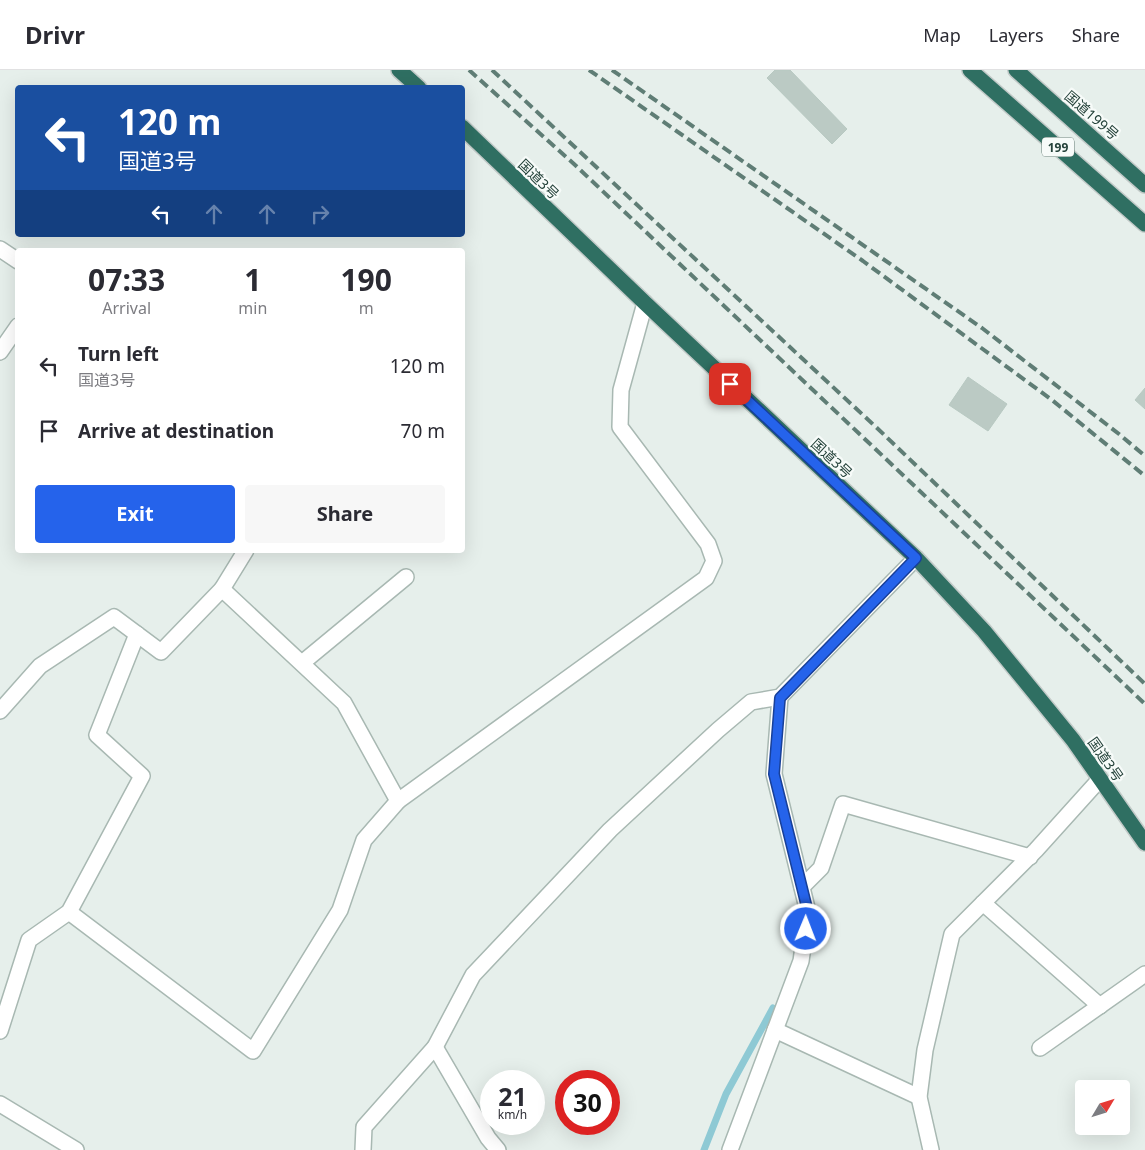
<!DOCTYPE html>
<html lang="en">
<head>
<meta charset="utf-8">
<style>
  :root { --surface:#fff; --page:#f7f7f7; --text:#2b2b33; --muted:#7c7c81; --line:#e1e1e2; --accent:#2563eb }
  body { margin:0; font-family:"Noto Sans","Noto Sans JP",sans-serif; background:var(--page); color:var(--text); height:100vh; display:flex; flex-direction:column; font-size:19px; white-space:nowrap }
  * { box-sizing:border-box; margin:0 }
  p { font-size:16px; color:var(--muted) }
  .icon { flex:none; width:28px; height:28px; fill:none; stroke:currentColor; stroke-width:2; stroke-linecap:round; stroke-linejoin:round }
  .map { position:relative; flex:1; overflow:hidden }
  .side { position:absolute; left:15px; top:178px; width:450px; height:305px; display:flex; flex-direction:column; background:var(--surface); border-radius:5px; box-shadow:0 5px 20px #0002 }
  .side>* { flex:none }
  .banner { position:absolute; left:15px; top:15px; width:450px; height:152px; border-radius:5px; box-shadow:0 5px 20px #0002; background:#1a4fa0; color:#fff; overflow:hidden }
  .needle { width:32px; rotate:52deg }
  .tools { position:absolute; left:1075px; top:1010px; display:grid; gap:10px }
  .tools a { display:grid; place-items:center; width:55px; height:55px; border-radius:5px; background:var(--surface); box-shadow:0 5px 20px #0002; font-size:25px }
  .speed { position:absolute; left:480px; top:1000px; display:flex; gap:10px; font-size:25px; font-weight:700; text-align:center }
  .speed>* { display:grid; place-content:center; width:65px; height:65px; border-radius:50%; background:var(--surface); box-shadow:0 5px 20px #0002; line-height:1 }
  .speed small { font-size:12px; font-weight:400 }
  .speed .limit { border:8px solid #d22; background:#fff; color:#111 }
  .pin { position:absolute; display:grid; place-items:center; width:42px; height:42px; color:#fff; margin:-21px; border-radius:10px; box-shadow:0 2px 8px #0006 }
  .me { position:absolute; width:55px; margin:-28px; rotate:1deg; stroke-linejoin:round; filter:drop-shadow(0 0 4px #0008) }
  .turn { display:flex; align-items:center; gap:18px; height:105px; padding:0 20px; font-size:22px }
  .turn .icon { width:65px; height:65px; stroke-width:2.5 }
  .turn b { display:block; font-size:35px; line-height:42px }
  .lanes { display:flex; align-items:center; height:48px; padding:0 20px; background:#0003; justify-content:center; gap:25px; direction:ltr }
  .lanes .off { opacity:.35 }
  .eta { display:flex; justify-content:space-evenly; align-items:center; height:85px; text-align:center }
  .eta b { font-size:30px; font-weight:700; line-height:35px }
  .button { display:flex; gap:10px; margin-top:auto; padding:10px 20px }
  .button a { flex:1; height:58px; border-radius:5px; background:var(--accent); color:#fff; font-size:20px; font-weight:700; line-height:58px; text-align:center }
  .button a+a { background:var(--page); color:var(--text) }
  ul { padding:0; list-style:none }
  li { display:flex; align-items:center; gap:15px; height:65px; padding:0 20px }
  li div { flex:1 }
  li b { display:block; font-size:19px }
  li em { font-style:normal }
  header { display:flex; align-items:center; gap:30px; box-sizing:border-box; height:70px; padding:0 25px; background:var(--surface); border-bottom:1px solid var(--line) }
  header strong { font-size:24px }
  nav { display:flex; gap:28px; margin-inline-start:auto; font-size:18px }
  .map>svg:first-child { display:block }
</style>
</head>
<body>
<header>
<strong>Drivr</strong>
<nav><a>Map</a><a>Layers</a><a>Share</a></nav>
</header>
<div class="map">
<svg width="1145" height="1080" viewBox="0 0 1145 1080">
  <rect width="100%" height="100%" fill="#e6efeb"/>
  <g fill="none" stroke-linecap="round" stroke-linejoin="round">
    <!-- stream -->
    <polyline stroke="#8ec9d4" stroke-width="7" points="704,1080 726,1024 773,938"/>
  </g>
  <!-- building -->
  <g fill="#bbcac4" stroke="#b8c9c2">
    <polygon points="775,0 790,0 847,59 832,74 767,8"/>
    <polygon points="968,307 1007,334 988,361 949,335"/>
    <polygon points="1145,318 1145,339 1135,330"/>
  </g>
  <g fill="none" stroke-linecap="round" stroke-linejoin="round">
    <defs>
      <g id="minor">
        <polyline points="0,179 18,191"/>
        <polyline points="0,282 18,256"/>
        <polyline points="222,519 246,480"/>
        <polyline points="302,593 406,507"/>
        <polyline points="0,641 40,596 114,547 161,582 222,519 344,633 398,731"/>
        <polyline points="802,817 821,798 843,734 1030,787"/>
        <polyline points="983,833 1100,936"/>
        <polyline points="69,842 253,981 340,840 364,770 398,731 706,508 714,491 708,474 620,357 621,320 645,233"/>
        <polyline points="775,960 919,1027"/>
        <polyline points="0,961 29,870 69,842 142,706 97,665 137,564"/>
        <polyline points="435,977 488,1068 498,1080"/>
        <polyline points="1040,978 1145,904"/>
        <polyline points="0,1034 76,1080"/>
        <polyline points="363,1080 364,1057 435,977 473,905 610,760 718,660 751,632 780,627 916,488"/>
        <polyline points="730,1080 801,891 808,842 774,704 780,627"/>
        <polyline points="931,1080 919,1027 925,980 952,864 1036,780 1100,709"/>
      </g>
      <g id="highway">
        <polyline points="399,0 419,18"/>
        <polyline points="970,0 1145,154"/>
        <polyline points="1016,0 1145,115"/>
        <polyline points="462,57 645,233 916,488 984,561 1073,670 1145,773"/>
      </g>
    </defs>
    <!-- minor casing -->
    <use href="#minor" stroke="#a8b8b2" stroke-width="18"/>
    <!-- highway casing -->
    <use href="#highway" stroke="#c2cac8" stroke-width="18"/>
    <!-- minor -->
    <use href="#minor" stroke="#fff" stroke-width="15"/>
    <!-- highway -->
    <use href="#highway" stroke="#2f6f62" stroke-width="15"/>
    <!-- rail -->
    <g stroke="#5f7d75" stroke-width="4" stroke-dasharray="10 5" stroke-linecap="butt">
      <polyline points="469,0 574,94 1145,634"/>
      <polyline points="492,0 877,358 1145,614"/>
      <polyline points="589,0 863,191 1052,330 1145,406"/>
      <polyline points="612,0 982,258 1119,364 1145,386"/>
    </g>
  </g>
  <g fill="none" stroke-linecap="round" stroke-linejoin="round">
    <defs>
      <polyline id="route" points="730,314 916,488 780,628 774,704 808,842 806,859"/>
    </defs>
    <!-- route casing -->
    <use href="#route" stroke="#184099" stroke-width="12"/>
    <!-- route -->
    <use href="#route" stroke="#2563eb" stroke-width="9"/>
  </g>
  <g text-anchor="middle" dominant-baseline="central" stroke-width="4.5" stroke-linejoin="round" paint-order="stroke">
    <!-- shield labels -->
    <rect fill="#f7fbf9" stroke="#637a73" stroke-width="1" x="1042" y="67.5" width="32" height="19" rx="4"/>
    <g font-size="12" font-weight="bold" fill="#24423a">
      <text x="1058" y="77">199</text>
    </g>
    <!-- street labels -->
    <g font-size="14" fill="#24423a" stroke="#f7fbf9">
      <text transform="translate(1092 45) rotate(41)">国道199号</text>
      <text transform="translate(539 109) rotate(44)">国道3号</text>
      <text transform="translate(832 388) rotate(43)">国道3号</text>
      <text transform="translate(1106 689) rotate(55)">国道3号</text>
    </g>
  </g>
</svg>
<div class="tools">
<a><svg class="needle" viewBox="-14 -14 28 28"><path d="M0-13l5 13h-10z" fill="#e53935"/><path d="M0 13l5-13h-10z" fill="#7c7c81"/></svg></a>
</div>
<div class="speed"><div>21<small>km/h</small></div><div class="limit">30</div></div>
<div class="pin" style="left:730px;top:314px;background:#d93025"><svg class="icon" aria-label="arrive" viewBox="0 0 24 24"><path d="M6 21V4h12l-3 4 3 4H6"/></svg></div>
<svg class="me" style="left:806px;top:859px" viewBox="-20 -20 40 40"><circle r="17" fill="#2563eb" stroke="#fff" stroke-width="3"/><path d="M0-11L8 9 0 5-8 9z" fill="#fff"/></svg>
<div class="banner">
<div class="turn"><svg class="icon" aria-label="left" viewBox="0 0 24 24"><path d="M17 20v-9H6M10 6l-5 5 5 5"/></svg><div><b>120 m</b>国道3号</div></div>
<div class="lanes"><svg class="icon" aria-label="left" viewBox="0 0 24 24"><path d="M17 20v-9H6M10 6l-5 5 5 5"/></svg><svg class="icon off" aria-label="ahead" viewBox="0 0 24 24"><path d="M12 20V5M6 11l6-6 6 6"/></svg><svg class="icon off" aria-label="ahead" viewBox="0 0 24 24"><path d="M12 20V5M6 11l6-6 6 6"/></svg><svg class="icon off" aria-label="right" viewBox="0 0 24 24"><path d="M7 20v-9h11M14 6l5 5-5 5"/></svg></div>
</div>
<section class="side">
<div class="eta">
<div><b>07:33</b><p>Arrival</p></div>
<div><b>1</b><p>min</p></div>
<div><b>190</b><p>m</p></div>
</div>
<ul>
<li><svg class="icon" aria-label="left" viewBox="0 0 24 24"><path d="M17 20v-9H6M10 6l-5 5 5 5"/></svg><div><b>Turn left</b><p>国道3号</p></div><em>120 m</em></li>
<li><svg class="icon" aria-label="arrive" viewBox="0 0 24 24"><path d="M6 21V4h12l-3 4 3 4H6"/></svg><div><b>Arrive at destination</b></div><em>70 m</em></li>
</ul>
<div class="button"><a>Exit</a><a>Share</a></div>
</section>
</div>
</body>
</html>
